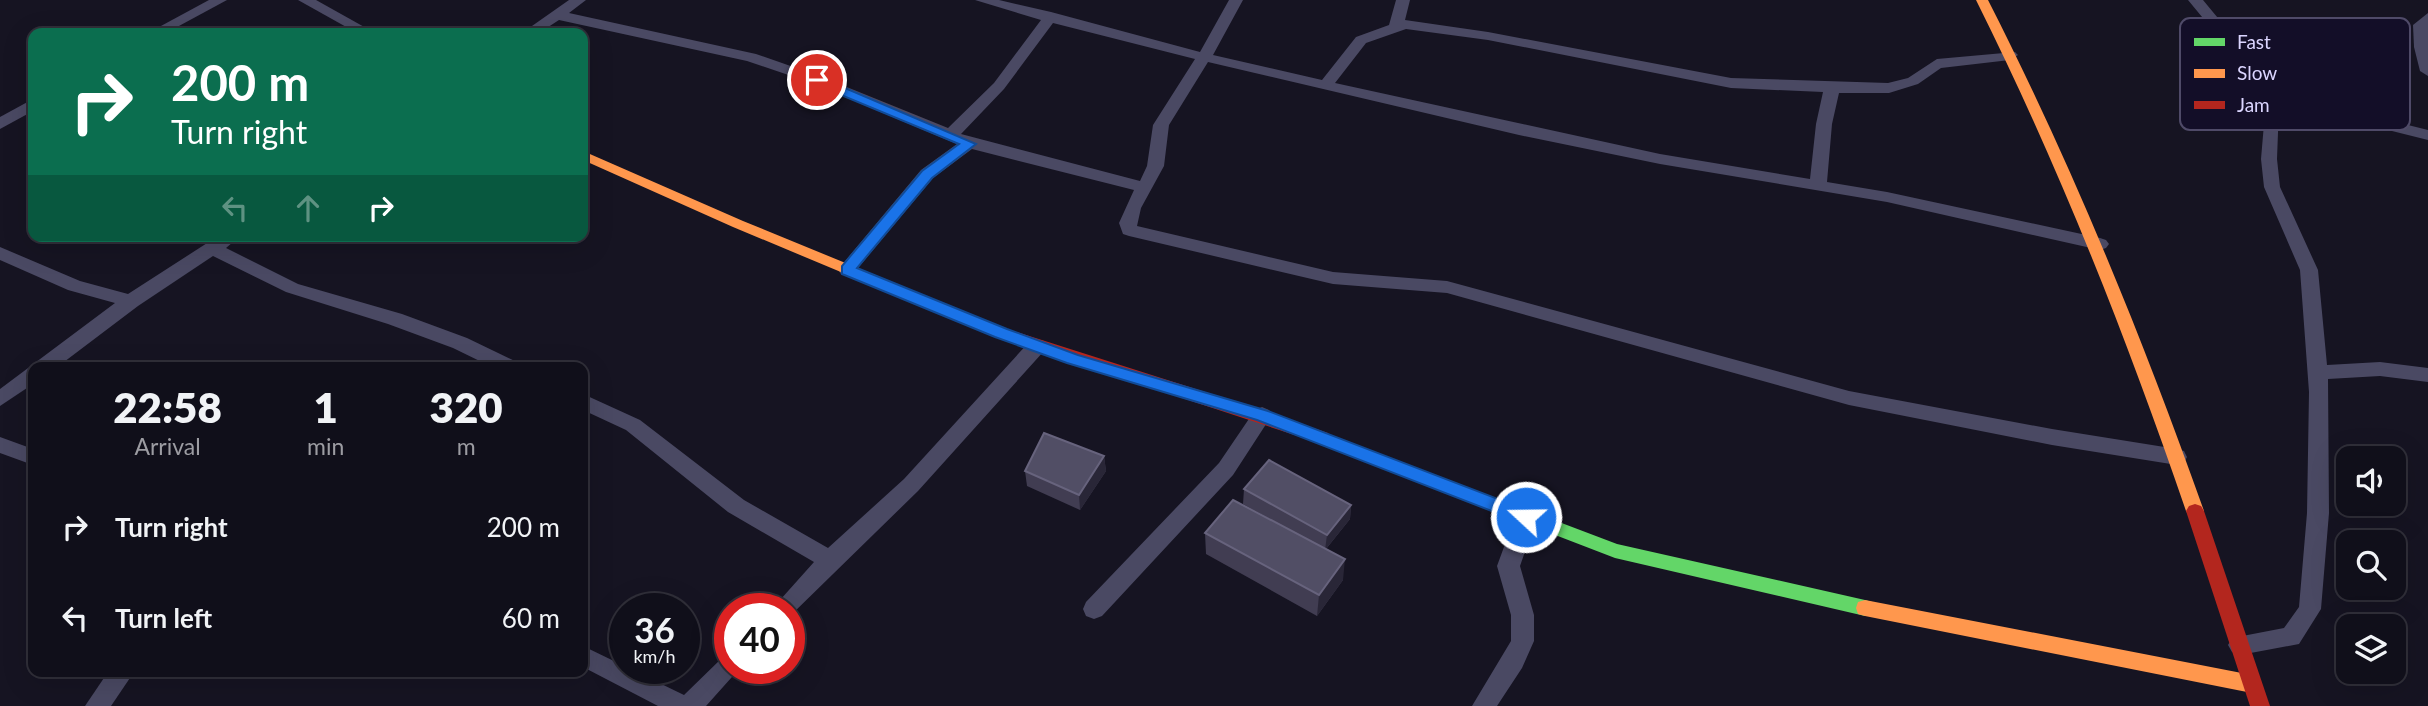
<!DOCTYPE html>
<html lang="en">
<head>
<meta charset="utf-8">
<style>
  :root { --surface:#100f1a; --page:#1e1d27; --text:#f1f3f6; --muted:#9c9ca2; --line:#302f39 }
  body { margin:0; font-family:Lato,sans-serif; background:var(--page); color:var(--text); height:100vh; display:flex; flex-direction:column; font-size:26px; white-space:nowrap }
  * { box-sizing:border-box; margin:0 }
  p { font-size:23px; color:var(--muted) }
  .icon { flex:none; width:38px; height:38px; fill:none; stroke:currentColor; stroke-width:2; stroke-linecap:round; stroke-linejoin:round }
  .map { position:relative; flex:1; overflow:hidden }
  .sheet { position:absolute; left:28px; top:362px; width:560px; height:315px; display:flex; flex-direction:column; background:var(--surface); border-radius:14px; box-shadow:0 7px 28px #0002,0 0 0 2px var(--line) }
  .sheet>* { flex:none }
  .guide { position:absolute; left:28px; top:28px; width:560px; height:214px; border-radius:14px; box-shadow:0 7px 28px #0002,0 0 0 2px var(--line); background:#0b6e4f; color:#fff; overflow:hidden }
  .tools { position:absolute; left:2336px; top:446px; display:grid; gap:14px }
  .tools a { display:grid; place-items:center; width:70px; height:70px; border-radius:14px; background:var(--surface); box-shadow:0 7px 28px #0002,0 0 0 2px var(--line); font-size:35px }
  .speed { position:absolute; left:609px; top:593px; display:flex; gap:14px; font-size:35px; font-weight:700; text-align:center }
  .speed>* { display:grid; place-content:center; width:91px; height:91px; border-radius:50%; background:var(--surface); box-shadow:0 7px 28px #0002,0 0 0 2px var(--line); line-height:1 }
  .speed small { font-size:18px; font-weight:400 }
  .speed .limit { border:10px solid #d22; background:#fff; color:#111 }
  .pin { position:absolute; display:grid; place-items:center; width:60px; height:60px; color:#fff; margin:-30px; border:4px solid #fff; border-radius:50%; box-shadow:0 2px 7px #0007 }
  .me { position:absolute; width:77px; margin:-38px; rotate:291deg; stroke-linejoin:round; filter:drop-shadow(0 0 5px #0008) }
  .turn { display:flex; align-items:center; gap:24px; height:147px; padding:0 28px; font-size:32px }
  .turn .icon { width:91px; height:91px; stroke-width:2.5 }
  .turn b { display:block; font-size:49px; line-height:60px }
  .lanes { display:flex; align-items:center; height:66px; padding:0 28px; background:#0003; justify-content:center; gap:35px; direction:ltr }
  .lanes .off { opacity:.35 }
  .eta { display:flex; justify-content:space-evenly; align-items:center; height:119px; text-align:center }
  .eta b { font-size:42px; font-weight:800; line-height:49px }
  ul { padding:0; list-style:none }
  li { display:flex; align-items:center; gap:21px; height:91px; padding:0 28px }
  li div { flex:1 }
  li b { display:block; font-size:26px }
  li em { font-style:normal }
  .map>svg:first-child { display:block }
</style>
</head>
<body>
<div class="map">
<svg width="2428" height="706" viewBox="0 0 2428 706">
  <rect width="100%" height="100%" fill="#161422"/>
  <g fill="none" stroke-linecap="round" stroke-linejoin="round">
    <!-- street -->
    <g fill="#4a4963" fill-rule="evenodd">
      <polygon points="209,0 227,0 166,33 148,33"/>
      <polygon points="298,0 316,0 375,33 357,33"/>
      <path d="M569 0H586L569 13 756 54 822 77 948 128 994 83 1041 20 975 0H999L1051 12 1200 52 1229 0H1243L1213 55 1322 80 1356 37 1389 25 1396 0H1410L1405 20 1488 32 1731 78 1888 83 1908 78 1937 59 2015 52 2018 55 2010 60 1941 68 1918 84 1889 93H1839L1832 124 1827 182 1887 192 2100 238 2106 240 2109 244 2106 248 2100 250 1887 202 1660 164 1519 135 1208 62 1169 125 1164 166 1141 208 1137 226 1333 272 1447 281 1849 391 2052 429 2177 449 2184 451 2187 457 2184 463 2177 465 2052 445 1849 405 1447 293 1333 284 1129 236 1123 234 1119 223 1134 190 972 149 933 178 853 274H841L838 270 841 266 921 170 957 144 812 83 747 61 559 20 539 33H522ZM1053 23 1195 59 1153 125 1147 166 1140 181 961 134 1004 89ZM1406 29 1488 40 1731 88 1823 92 1816 124 1810 179 1660 154 1335 83 1366 43Z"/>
      <polygon points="2188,0 2203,0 2251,58 2276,96 2324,104 2428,130 2428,140 2324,114 2279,106 2277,159 2280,187 2318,270 2327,365 2380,362 2428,368 2428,382 2380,376 2328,379 2329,513 2321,609 2299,644 2240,655 2232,652 2228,645 2232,638 2284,628 2299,607 2307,513 2309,392 2300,270 2264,187 2261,159 2265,112 2259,93 2240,63"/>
      <polygon points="2428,13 2428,76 2420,71 2414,47 2413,25"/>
      <polygon points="33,99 33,111 0,129 0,117"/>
      <polygon points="218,236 240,236 226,248 298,284 402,314 467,338 519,363 521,368 494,368 453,348 388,324 286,292 213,256 138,306 56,368 33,368 33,384 0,406 0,389 115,303 68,290 0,260 0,247 80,281 128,294"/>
      <polygon points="1037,339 1044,341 1047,346 1044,351 918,491 789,617 789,609 772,609 814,562 728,512 626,430 583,410 583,394 640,420 744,500 828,548 904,479 1030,341"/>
      <polygon points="1262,407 1269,410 1272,415 1233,475 1102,616 1094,619 1086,616 1083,609 1086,602 1219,463 1255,410"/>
      <polygon points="0,437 33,449 33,465 0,453"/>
      <polygon points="1526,508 1534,511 1537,517 1520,566 1534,615 1534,641 1522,668 1497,706 1472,706 1511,641 1511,615 1497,566 1515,517 1518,511"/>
      <polygon points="583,646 684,695 722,658 730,655 730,668 740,668 706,706 658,706 583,667"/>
      <polygon points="108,672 134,672 111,706 85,706"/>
    </g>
    <!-- fast -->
    <polygon fill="#63d668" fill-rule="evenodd" points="1322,432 1617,544 1865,600 1872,602 1874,608 1872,614 1865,616 1615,558 1316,443 1314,438 1316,433"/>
    <!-- slow -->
    <g fill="#ff974d" fill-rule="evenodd">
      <path d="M1976 0H1988C2072 165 2142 336 2204 511L2201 516 2195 518 2189 516 2186 511C2126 336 2059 166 1976 0Z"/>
      <polygon points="583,151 743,221 1009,330 1012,334 1004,340 999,338 733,227 583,160"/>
      <polygon points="1865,600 2252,675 2259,678 2262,684 2259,690 2252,693 1865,616 1858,614 1856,608 1858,602"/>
    </g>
    <!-- jam -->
    <g fill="#b3261e" fill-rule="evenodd">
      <polygon points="1004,328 1249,406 1328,433 1330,438 1328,443 1322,444 999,338 996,334"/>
      <polygon points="2195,504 2201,506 2204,511 2270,706 2250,706 2186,511 2189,506"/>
    </g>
  </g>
  <!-- wall -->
  <g fill="#413d52">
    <polygon points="1104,456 1106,471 1080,510 1027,486 1025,471"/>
    <polygon points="1244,489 1351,505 1350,519 1326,549 1343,580 1317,616 1206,554 1205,533 1288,529 1243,504"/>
  </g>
  <!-- shaded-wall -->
  <g fill="#292637">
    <polygon points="1104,456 1106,471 1080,510 1079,495"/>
    <polygon points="1351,505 1350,519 1325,550 1327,535"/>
    <polygon points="1345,559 1343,580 1317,616 1319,595"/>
  </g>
  <!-- building -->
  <g fill="#514e65" stroke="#67637d" stroke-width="2">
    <polygon points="1044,433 1104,456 1079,495 1025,471"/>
    <polygon points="1269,460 1351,505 1327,535 1244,489"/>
    <polygon points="1233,500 1345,559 1319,595 1205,533"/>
  </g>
  <!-- route -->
  <polygon fill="#1a73e8" stroke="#114b97" stroke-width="2" points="817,76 976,144 932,178 857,268 1007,329 1078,355 1268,411 1532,512 1535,517 1532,522 1520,522 1257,420 1067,363 995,337 842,274 842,266 922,171 959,144 812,83 810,80"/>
  <!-- legend -->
  <rect x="2180" y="18" width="230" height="112" rx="10" fill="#130e28" stroke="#4f4a68" stroke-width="2"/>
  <rect x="2194" y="38" width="31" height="8" fill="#63d668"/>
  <rect x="2194" y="69" width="31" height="9" fill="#ff974d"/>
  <rect x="2194" y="101" width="31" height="8" fill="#b3261e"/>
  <g font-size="19" fill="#dbd5ff">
    <text x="2237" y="49">Fast</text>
    <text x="2237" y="80">Slow</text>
    <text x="2237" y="112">Jam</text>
  </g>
</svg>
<div class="tools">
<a><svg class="icon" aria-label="sound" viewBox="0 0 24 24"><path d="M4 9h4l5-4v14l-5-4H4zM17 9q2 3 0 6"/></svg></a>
<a><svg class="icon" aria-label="search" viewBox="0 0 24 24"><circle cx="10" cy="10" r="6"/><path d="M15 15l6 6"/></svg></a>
<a><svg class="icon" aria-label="layers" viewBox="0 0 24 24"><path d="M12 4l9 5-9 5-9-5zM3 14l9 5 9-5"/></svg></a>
</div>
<div class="speed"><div>36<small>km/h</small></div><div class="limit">40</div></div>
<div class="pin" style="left:817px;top:80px;background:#d93025"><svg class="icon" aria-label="arrive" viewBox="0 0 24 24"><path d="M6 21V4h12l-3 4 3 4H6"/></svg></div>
<svg class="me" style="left:1526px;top:517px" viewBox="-20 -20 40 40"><circle r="17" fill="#1a73e8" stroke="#fff" stroke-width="3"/><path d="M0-11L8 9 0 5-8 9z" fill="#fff"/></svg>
<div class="guide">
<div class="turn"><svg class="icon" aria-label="right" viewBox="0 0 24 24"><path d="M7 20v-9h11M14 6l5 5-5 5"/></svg><div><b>200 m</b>Turn right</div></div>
<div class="lanes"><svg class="icon off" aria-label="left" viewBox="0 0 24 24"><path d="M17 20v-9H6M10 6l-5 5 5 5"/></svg><svg class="icon off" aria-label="ahead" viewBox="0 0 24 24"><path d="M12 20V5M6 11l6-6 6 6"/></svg><svg class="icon" aria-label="right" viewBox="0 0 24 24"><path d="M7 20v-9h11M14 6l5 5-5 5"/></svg></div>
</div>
<section class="sheet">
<div class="eta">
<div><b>22:58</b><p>Arrival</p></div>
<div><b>1</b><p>min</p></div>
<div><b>320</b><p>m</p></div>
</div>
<ul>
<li><svg class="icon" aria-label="right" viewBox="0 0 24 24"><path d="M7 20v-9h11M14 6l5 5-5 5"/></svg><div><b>Turn right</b></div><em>200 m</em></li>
<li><svg class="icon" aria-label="left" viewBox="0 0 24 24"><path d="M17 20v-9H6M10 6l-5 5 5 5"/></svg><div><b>Turn left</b></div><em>60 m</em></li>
</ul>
</section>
</div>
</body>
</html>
